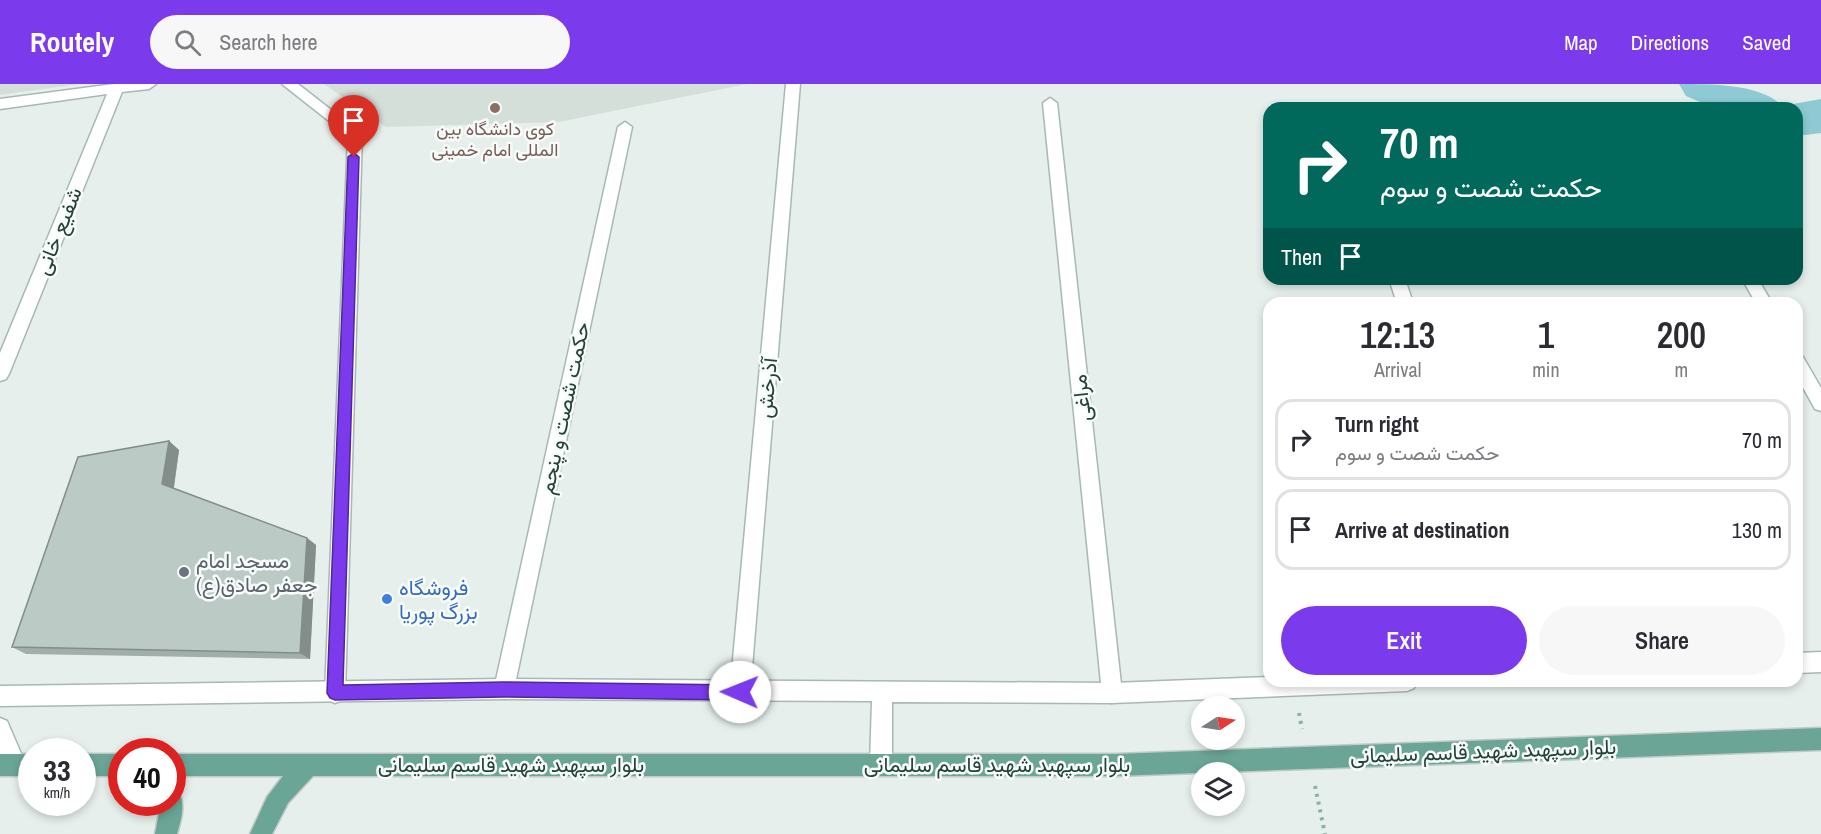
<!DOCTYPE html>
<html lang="en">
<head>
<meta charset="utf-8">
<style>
  :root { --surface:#fff; --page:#f7f7f7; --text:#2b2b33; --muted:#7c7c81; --line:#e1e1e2; --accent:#7c3aed }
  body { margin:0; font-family:"Archivo Narrow",Vazirmatn,sans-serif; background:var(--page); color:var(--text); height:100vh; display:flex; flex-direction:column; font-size:22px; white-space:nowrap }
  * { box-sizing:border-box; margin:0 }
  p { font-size:20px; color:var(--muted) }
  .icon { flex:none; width:33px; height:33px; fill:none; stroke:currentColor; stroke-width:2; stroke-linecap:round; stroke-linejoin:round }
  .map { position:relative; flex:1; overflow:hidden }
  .panel { position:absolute; left:1263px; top:213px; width:540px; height:390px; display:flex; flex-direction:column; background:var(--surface); border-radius:18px; box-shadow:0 3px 9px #0003 }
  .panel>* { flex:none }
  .banner { position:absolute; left:1263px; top:18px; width:540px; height:183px; border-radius:18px; box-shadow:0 3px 9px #0003; background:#00695c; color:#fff; overflow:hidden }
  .needle { width:39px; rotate:78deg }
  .tools { position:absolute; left:1191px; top:612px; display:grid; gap:12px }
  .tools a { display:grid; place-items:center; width:54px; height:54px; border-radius:50%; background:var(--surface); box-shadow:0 3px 9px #0003; font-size:30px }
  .speed { position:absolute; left:18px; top:654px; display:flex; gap:12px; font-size:30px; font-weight:700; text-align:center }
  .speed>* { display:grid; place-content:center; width:78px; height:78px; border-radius:50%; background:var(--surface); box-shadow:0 3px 9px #0003; line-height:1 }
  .speed small { font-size:15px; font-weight:400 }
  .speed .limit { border:9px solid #d22; background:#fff; color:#111 }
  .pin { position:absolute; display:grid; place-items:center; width:51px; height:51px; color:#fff; margin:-62px -26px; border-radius:50% 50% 50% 0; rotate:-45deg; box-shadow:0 0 6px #0007 }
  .pin .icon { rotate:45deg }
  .me { position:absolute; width:66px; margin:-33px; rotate:271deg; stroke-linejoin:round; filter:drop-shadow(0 0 4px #0008) }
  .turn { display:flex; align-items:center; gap:21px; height:126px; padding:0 18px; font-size:27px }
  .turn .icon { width:78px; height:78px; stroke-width:2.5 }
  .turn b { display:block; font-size:42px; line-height:51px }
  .then { display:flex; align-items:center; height:57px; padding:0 18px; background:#0003; gap:12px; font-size:22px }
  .eta { display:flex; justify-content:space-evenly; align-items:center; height:102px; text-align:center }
  .eta b { font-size:36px; font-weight:600; line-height:42px }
  .button { display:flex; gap:12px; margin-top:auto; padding:12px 18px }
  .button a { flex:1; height:69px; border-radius:36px; background:var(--accent); color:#fff; font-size:24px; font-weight:600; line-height:69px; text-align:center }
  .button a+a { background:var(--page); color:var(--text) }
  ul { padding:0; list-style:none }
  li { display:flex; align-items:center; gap:18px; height:81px; margin:0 12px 9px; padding:0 6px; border:3px solid var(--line); border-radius:18px }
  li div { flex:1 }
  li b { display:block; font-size:22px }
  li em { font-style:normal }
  header { display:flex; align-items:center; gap:36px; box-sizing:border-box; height:84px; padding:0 30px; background:var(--accent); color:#fff }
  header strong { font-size:28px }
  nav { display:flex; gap:33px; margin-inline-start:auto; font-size:21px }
  .search { width:420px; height:54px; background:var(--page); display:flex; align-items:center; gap:15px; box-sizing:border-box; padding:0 21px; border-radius:33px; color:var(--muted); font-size:22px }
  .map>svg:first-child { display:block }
</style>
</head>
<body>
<header>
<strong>Routely</strong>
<div class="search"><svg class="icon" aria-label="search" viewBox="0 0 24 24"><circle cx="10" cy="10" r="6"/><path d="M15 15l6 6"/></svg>Search here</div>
<nav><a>Map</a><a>Directions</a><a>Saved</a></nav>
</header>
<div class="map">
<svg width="1821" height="750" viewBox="0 0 1821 750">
  <rect width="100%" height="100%" fill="#e6efeb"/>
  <!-- built -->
  <g fill="#d4dfda">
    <polygon points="0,0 79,0 0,11"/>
    <polygon points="324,0 747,0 559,38 386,43"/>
  </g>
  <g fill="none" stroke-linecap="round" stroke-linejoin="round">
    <!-- river -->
    <path fill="#8ec9d4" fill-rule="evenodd" d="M1679 0C1711 0 1762 0 1782 22L1821 15V49L1797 52V24H1714L1686 12Z"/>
    <defs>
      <g id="minor">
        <polygon points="114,0 156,0 149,5 122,8 9,290 6,295 0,297 0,269 107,10 0,25 0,15"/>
        <polygon points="282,0 298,0 362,50 345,609 342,616 335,619 328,616 325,609 348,52"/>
        <polygon points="786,0 800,0 750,608 747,615 740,618 733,615 730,608"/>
        <polygon points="1050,14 1057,19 1122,609 1119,616 1112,619 1105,616 1102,609 1043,19"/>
        <polygon points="625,38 632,43 514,605 511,612 504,615 497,612 494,605 618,43"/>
        <polygon points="1389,195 1405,195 1413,219 1397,219"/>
        <polygon points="1742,195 1758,195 1772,219 1756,219"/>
        <polygon points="1797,271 1803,273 1821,304 1821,327 1815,325 1797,293"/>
      </g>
      <g id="tertiary">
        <polygon points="1821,568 1821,588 1797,589 1797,569"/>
        <polygon points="1269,593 1269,597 1417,597 1414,604 1407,607 1112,619 892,618 892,680 889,688 881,691 873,688 870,680 872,617 504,615 0,622 0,602 504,595 1112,599"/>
        <polygon points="0,634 7,637 26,681 23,689 15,692 7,689 0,670"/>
      </g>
      <g id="primary">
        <polygon points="1821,644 1821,666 1116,692 313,692 288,719 272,750 250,750 267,713 283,692 172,692 172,670 1116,670"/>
        <rect x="0" y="670" width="32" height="22"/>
        <rect x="82" y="670" width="40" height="22"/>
        <path d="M172 707 180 710C185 724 181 736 177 750H155L161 718H172Z"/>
      </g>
    </defs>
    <!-- minor casing -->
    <use href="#minor" stroke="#a8b8b2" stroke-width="3"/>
    <!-- tertiary casing -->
    <use href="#tertiary" stroke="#a8b8b2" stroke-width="3"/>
    <!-- primary casing -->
    <use href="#primary" stroke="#c2cac8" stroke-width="3"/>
    <!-- path -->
    <g stroke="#86b3a5" stroke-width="4" stroke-dasharray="3 5" stroke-linecap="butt">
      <polyline points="1299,629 1302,645"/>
      <polyline points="1315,702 1325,750"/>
    </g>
    <!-- minor -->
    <use href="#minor" fill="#fff" fill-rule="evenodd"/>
    <!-- tertiary -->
    <use href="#tertiary" fill="#fff" fill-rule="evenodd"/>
    <!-- primary -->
    <use href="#primary" fill="#6aa596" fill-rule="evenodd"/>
  </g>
  <!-- wall -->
  <polygon fill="#a1aea9" points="169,357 179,366 174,404 307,454 316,461 310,575 26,570 12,563"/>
  <!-- shaded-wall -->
  <g fill="#838d89">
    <polygon points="169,357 179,366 173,408 162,400"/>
    <polygon points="307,454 316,461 310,575 300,569"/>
  </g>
  <!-- building -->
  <polygon fill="#bbcac4" stroke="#838d89" stroke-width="1.5" points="169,357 162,400 307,454 300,569 12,563 78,373"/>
  <!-- route -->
  <polygon fill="#7c3aed" stroke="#51269a" stroke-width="1.5" points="354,69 359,73 343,601 504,598 740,601 746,603 748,608 746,614 740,616 504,613 335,616 330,614 327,609 348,73"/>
  <!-- markers -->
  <circle fill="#8d6e63" stroke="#f7fbf9" stroke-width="2" cx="495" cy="24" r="6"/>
  <circle fill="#6b7280" stroke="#f7fbf9" stroke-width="2" cx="184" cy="488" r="6"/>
  <circle fill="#3f7fe0" stroke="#f7fbf9" stroke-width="2" cx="387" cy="515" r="6"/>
  <g text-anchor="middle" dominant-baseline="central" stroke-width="5" stroke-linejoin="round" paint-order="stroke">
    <!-- far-education labels -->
    <g font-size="18" fill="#785e54" stroke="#f7fbf9">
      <text x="495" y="44">کوی دانشگاه بین<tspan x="495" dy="21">المللی امام خمینی</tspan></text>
    </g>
    <!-- street labels -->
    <g font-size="21" fill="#24423a" stroke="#f7fbf9">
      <text transform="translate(58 147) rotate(-68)">شفیع خانی</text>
      <text transform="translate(767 304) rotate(-85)">آذرخش</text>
      <text transform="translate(1081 314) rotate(-96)">مراغی</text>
      <text transform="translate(564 324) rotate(-78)">حکمت شصت و پنجم</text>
      <text transform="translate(1483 667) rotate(-2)">بلوار سپهبد شهید قاسم سلیمانی</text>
      <text x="511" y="680">بلوار سپهبد شهید قاسم سلیمانی</text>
      <text x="997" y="680">بلوار سپهبد شهید قاسم سلیمانی</text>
    </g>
    <!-- worship labels -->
    <g font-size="21" fill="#5b616d" stroke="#f7fbf9" text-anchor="start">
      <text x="196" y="476">مسجد امام<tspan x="196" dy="24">جعفر صادق(ع)</tspan></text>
    </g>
    <!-- shop labels -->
    <g font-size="21" fill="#366cbe" stroke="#f7fbf9" text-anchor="start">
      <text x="399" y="503">فروشگاه<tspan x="399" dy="24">بزرگ پوریا</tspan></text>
    </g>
  </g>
</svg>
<div class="tools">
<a><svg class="needle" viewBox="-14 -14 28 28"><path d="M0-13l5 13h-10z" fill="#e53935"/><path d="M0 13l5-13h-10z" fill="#7c7c81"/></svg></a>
<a><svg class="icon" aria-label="layers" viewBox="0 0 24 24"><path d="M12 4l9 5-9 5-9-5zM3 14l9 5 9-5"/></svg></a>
</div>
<div class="speed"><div>33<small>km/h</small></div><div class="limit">40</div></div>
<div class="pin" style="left:354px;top:73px;background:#d93025"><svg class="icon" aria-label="arrive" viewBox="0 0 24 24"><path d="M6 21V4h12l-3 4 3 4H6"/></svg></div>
<svg class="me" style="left:740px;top:608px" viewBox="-20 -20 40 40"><circle r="19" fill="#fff"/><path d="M0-13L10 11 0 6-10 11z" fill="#7c3aed"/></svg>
<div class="banner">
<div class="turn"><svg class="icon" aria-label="right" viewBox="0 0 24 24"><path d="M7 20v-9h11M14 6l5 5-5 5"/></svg><div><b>70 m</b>حکمت شصت و سوم</div></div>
<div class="then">Then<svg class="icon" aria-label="arrive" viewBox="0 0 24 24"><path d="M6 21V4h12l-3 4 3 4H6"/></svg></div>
</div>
<section class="panel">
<div class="eta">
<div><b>12:13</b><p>Arrival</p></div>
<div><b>1</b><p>min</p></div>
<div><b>200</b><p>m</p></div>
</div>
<ul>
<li><svg class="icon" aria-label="right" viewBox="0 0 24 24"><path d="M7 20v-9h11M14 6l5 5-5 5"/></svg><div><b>Turn right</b><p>حکمت شصت و سوم</p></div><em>70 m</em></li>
<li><svg class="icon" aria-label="arrive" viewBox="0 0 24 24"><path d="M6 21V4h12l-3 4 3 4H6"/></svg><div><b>Arrive at destination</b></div><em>130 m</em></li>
</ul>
<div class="button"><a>Exit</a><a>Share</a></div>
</section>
</div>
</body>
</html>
